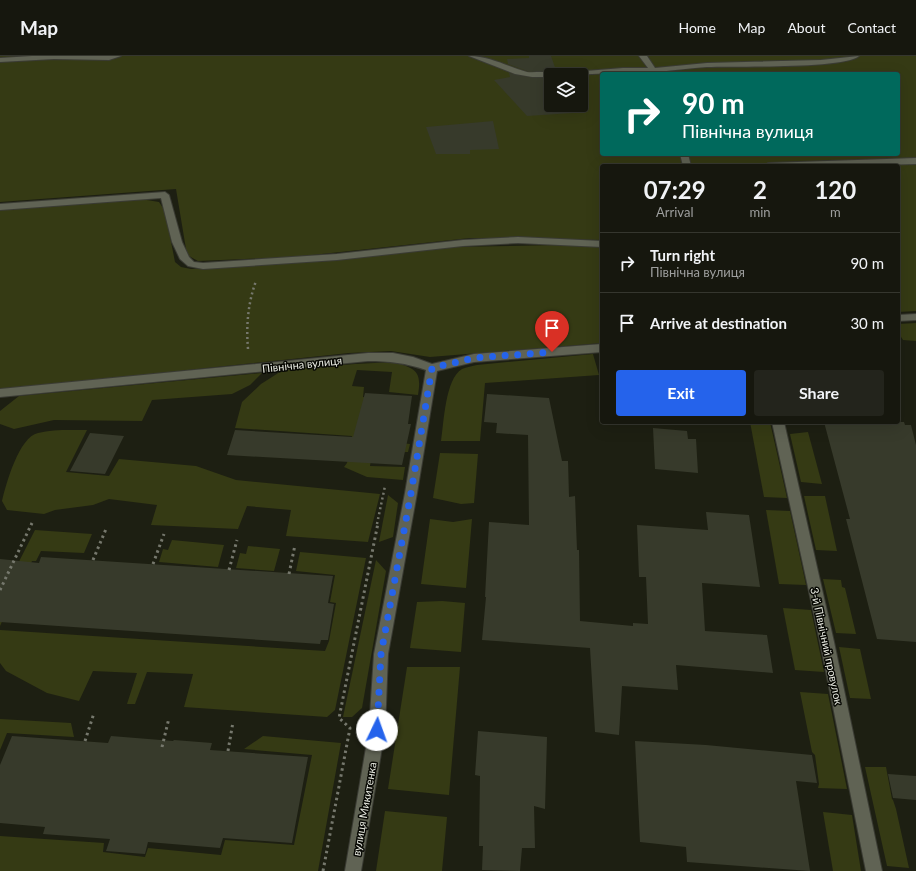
<!DOCTYPE html>
<html lang="en">
<head>
<meta charset="utf-8">
<style>
  :root { --surface:#16170e; --page:#23241c; --text:#f1f3f6; --muted:#9e9f9e; --line:#35362e; --accent:#2563eb }
  body { margin:0; font-family:Lato,sans-serif; background:var(--page); color:var(--text); height:100vh; display:flex; flex-direction:column; font-size:15px; white-space:nowrap }
  * { box-sizing:border-box; margin:0 }
  p { font-size:13px; color:var(--muted) }
  .icon { flex:none; width:22px; height:22px; fill:none; stroke:currentColor; stroke-width:2; stroke-linecap:round; stroke-linejoin:round }
  .map { position:relative; flex:1; overflow:hidden }
  .details { position:absolute; left:600px; top:108px; width:300px; height:260px; display:flex; flex-direction:column; background:var(--surface); border-radius:4px; box-shadow:0 4px 16px #0002,0 0 0 1px var(--line) }
  .details>* { flex:none }
  .banner { position:absolute; left:600px; top:16px; width:300px; height:84px; border-radius:4px; box-shadow:0 4px 16px #0002,0 0 0 1px var(--line); background:#00695c; color:#fff; overflow:hidden }
  .fabs { position:absolute; left:544px; top:12px; display:grid; gap:8px }
  .fabs a { display:grid; place-items:center; width:44px; height:44px; border-radius:4px; background:var(--surface); box-shadow:0 4px 16px #0002,0 0 0 1px var(--line); font-size:20px }
  .pin { position:absolute; display:grid; place-items:center; width:34px; height:34px; color:#fff; margin:-41px -17px; border-radius:50% 50% 50% 0; rotate:-45deg; box-shadow:0 0 4px #0007 }
  .pin .icon { rotate:45deg }
  .me { position:absolute; width:44px; margin:-22px; rotate:3deg; stroke-linejoin:round; filter:drop-shadow(0 0 3px #0008) }
  .turn { display:flex; align-items:center; gap:14px; height:84px; padding:0 16px; font-size:18px }
  .turn .icon { width:52px; height:52px; stroke-width:2.5 }
  .turn b { display:block; font-size:28px; line-height:34px }
  .eta { display:flex; justify-content:space-evenly; align-items:center; height:68px; text-align:center }
  .eta b { font-size:24px; font-weight:700; line-height:28px }
  .button { display:flex; gap:8px; margin-top:auto; padding:8px 16px }
  .button a { flex:1; height:46px; border-radius:4px; background:var(--accent); color:#fff; font-size:16px; font-weight:700; line-height:46px; text-align:center }
  .button a+a { background:var(--page); color:var(--text) }
  ul { padding:0; list-style:none }
  li { display:flex; align-items:center; gap:12px; height:60px; padding:0 16px; border-top:1px solid var(--line) }
  li div { flex:1 }
  li b { display:block; font-size:15px }
  li em { font-style:normal }
  header { display:flex; align-items:center; gap:24px; box-sizing:border-box; height:56px; padding:0 20px; background:var(--surface); border-bottom:1px solid var(--line) }
  header strong { font-size:19px }
  nav { display:flex; gap:22px; margin-inline-start:auto; font-size:14px }
  .map>svg:first-child { display:block }
</style>
</head>
<body>
<header>
<strong>Map</strong>
<nav><a>Home</a><a>Map</a><a>About</a><a>Contact</a></nav>
</header>
<div class="map">
<svg width="916" height="815" viewBox="0 0 916 815">
  <rect width="100%" height="100%" fill="#1d1f12"/>
  <!-- green -->
  <g fill="#353a14" fill-rule="evenodd">
    <path d="M0 0H916V103L774 107 739 110H602V184L470 182 294 201 198 205 187 199 176 133 0 146ZM602 18H898V98H602ZM551 19H581V49H551Z"/>
    <polygon points="916,108 916,255 898,256 898,110 817,110"/>
    <polygon points="141,143 159,146 165,155 175,206 181,211 191,213 327,205 451,191 560,189 590,189 602,191 602,287 430,301 391,295 349,297 0,334 0,153"/>
    <polygon points="916,267 916,285 903,284 898,276 898,268"/>
    <path d="M593 298 599 319 485 327 480 385H441C444 367 445 323 462 313 466 311 473 310 477 309Z"/>
    <path d="M394 306C416 313 422 315 418 339L389 336 392 316 357 314 352 330 364 331 363 341 380 342 372 384 410 388 408 396 372 397 370 410 405 411 403 424 367 421 344 411 347 407 352 380 235 372 242 346 261 328 283 314 355 308Z"/>
    <polygon points="262,317 250,329 232,338 152,344 142,365 54,364 14,373 0,368 0,355 19,340"/>
    <polygon points="750,366 770,366 787,442 764,441"/>
    <path d="M87 374 66 416 109 420 119 403 196 410 236 424 380 438 368 486 286 480 291 454 247 450 238 473 151 469 157 449 109 443 93 449 55 454 44 458 7 454 2 445C6 428 19 381 38 377 53 373 71 374 87 374Z"/>
    <polygon points="808,376 822,428 801,426 790,378"/>
    <polygon points="440,397 478,398 474,447 461,448 433,442"/>
    <polygon points="388,439 398,447 393,481 379,486"/>
    <polygon points="804,440 825,440 837,495 816,494"/>
    <polygon points="766,454 790,455 806,529 779,528"/>
    <polygon points="430,463 453,466 472,463 466,532 421,528"/>
    <polygon points="35,474 92,478 84,497 41,495 36,505 32,505 22,527 19,528 0,570 0,543"/>
    <polygon points="172,484 224,489 218,511 159,506 163,493 168,494"/>
    <polygon points="248,490 280,493 274,515 236,512 240,497 246,498"/>
    <polygon points="300,496 366,502 335,654 327,661 184,651 193,618 147,616 135,648 127,648 137,617 93,615 79,645 47,637 6,615 0,607 0,574 325,595 329,585 336,547 330,546 335,519 296,515"/>
    <polygon points="376,504 386,515 362,652 352,661 343,661"/>
    <polygon points="823,523 841,524 842,531 845,532 856,578 836,577"/>
    <polygon points="442,545 465,547 461,596 410,592 417,546"/>
    <polygon points="783,552 811,554 824,616 795,614"/>
    <polygon points="839,591 860,593 871,643 850,642"/>
    <polygon points="407,611 460,611 449,739 388,733"/>
    <polygon points="800,636 828,638 847,733 818,732 819,728 815,699 812,696"/>
    <polygon points="0,663 71,667 74,681 7,677 0,694"/>
    <polygon points="263,680 341,687 318,815 0,815 0,780 104,787 103,796 145,801 148,792 221,799 225,784 294,789 312,699 244,693"/>
    <polygon points="865,711 886,711 892,743 893,744 896,753 909,812 887,810"/>
    <polygon points="385,755 447,761 442,815 376,815"/>
    <polygon points="823,756 852,759 861,815 833,815"/>
  </g>
  <!-- building -->
  <g fill="#373a2b">
    <polygon points="529,0 551,0 557,17 556,18 546,15 527,15 508,8 507,3 529,2"/>
    <polygon points="509,17 532,22 551,22 551,49 570,49 573,57 527,60 494,24 510,21"/>
    <polygon points="493,65 499,93 470,94 470,98 436,98 426,71"/>
    <polygon points="365,337 412,340 408,368 411,368 402,409 227,399 235,374 353,381"/>
    <polygon points="487,338 549,342 562,405 568,405 569,441 575,440 577,494 579,494 580,565 633,570 633,567 648,568 646,521 639,521 637,469 708,474 706,456 749,459 760,531 702,527 705,575 767,579 773,617 676,609 678,634 622,630 619,679 595,676 590,592 482,584 486,541 485,541 489,466 529,469 528,379 496,377 497,367 484,366"/>
    <polygon points="824,366 904,366 905,369 911,369 916,389 916,586 877,583 846,463 850,463"/>
    <polygon points="653,372 687,375 688,383 696,383 698,417 655,413"/>
    <polygon points="90,377 124,380 105,418 70,415"/>
    <polygon points="41,501 333,520 328,547 334,548 328,584 321,584 320,588 0,566 0,503 39,507"/>
    <polygon points="478,675 547,681 545,753 534,750 535,792 522,792 520,815 482,814 483,790 479,790 480,720 475,719"/>
    <polygon points="12,680 108,687 111,680 173,685 174,684 212,687 210,694 308,701 292,787 223,782 220,792 148,786 145,798 106,795 110,783 43,778 45,771 0,767 0,709"/>
    <polygon points="635,685 706,689 812,699 817,727 796,725 810,815 687,806 686,791 640,786"/>
    <polygon points="888,718 916,720 916,744 893,742"/>
  </g>
  <g fill="none" stroke-linecap="round" stroke-linejoin="round">
    <defs>
      <g id="minor">
        <polygon points="32,0 121,0 109,4 54,3 0,6 0,2"/>
        <path d="M469 0C490 0 508 11 527 16 535 17 549 14 555 19H551V21H532L515 18Z"/>
        <path d="M639 0H647L655 12 707 7 821 4 859 0C845 13 733 10 707 11 691 12 675 14 658 16L660 18H652L651 16C619 16 588 19 557 19L561 17 623 12H648Z"/>
        <polygon points="680,98 688,98 691,110 683,110"/>
        <polygon points="916,102 916,108 844,110 764,110 768,107"/>
        <polygon points="165,136 169,139 182,186 189,201 194,206 203,207 337,198 463,184 518,181 602,185 602,191 518,187 463,190 337,204 203,213 188,210 180,203 172,186 161,142 0,154 0,148"/>
        <polygon points="916,258 916,264 898,265 898,259"/>
        <path d="M602 288V296L474 306 437 315 417 437 388 598 385 674 361 815H345L369 674 374 598 405 437 426 314C406 307 389 305 368 305L0 341V333L368 297H393L413 301 432 308 474 298Z"/>
        <polygon points="772,366 784,366 834,586 882,815 866,815 820,586"/>
      </g>
    </defs>
    <!-- minor casing -->
    <use href="#minor" stroke="#3a3b33" stroke-width="2"/>
    <!-- path-far1 -->
    <g stroke="#76786d" stroke-width="2.5" stroke-dasharray="2 3" stroke-linecap="butt">
      <path d="M248 293C246 269 248 247 256 225"/>
      <polyline points="377,468 385,430"/>
    </g>
    <!-- path -->
    <g stroke="#76786d" stroke-width="3" stroke-dasharray="2.5 3.5" stroke-linecap="butt">
      <polyline points="93,504 106,473"/>
      <polyline points="153,508 164,478"/>
      <polyline points="229,514 237,484"/>
      <polyline points="289,518 295,489"/>
      <polyline points="0,534 32,467"/>
      <polyline points="85,685 94,657"/>
      <polyline points="162,691 169,662"/>
      <polyline points="228,695 233,666"/>
      <polyline points="323,815 350,672 339,662 378,467"/>
    </g>
    <!-- minor -->
    <use href="#minor" fill="#606354" fill-rule="evenodd"/>
  </g>
  <g fill="none" stroke-linecap="round" stroke-linejoin="round">
    <!-- route -->
    <polyline stroke="#2563eb" stroke-width="7" stroke-dasharray="0 12.6" points="377,674 381,598 411,437 432,312 474,302 552,296"/>
  </g>
  <g text-anchor="middle" dominant-baseline="central" stroke-width="3" stroke-linejoin="round" paint-order="stroke">
    <!-- street labels -->
    <g font-size="11" fill="#eaece3" stroke="#080904">
      <text transform="translate(302 308) rotate(-6)">Північна вулиця</text>
      <text transform="translate(827 590) rotate(78)">3-й Північний провулок</text>
      <text transform="translate(364 753) rotate(-80)">вулиця Микитенка</text>
    </g>
  </g>
</svg>
<div class="fabs">
<a><svg class="icon" aria-label="layers" viewBox="0 0 24 24"><path d="M12 4l9 5-9 5-9-5zM3 14l9 5 9-5"/></svg></a>
</div>
<div class="pin" style="left:552px;top:296px;background:#d93025"><svg class="icon" aria-label="arrive" viewBox="0 0 24 24"><path d="M6 21V4h12l-3 4 3 4H6"/></svg></div>
<svg class="me" style="left:377px;top:674px" viewBox="-20 -20 40 40"><circle r="19" fill="#fff"/><path d="M0-13L10 11 0 6-10 11z" fill="#2563eb"/></svg>
<div class="banner">
<div class="turn"><svg class="icon" aria-label="right" viewBox="0 0 24 24"><path d="M7 20v-9h11M14 6l5 5-5 5"/></svg><div><b>90 m</b>Північна вулиця</div></div>
</div>
<section class="details">
<div class="eta">
<div><b>07:29</b><p>Arrival</p></div>
<div><b>2</b><p>min</p></div>
<div><b>120</b><p>m</p></div>
</div>
<ul>
<li><svg class="icon" aria-label="right" viewBox="0 0 24 24"><path d="M7 20v-9h11M14 6l5 5-5 5"/></svg><div><b>Turn right</b><p>Північна вулиця</p></div><em>90 m</em></li>
<li><svg class="icon" aria-label="arrive" viewBox="0 0 24 24"><path d="M6 21V4h12l-3 4 3 4H6"/></svg><div><b>Arrive at destination</b></div><em>30 m</em></li>
</ul>
<div class="button"><a>Exit</a><a>Share</a></div>
</section>
</div>
</body>
</html>
